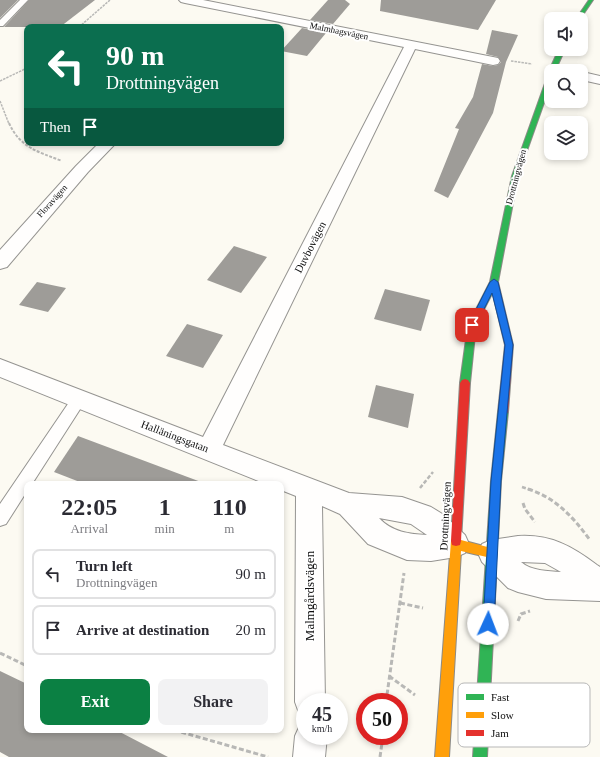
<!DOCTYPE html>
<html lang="en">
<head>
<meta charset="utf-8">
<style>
  :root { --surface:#fff; --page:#f2f2f3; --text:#2b2b33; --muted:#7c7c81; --line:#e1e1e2; --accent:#0b8043 }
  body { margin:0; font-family:Georgia,serif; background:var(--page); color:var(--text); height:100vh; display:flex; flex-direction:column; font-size:15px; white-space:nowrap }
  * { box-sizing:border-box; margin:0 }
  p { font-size:13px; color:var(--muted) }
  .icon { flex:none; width:22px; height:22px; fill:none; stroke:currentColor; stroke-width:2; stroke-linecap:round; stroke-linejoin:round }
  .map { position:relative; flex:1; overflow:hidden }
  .drawer { position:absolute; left:24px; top:481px; width:260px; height:252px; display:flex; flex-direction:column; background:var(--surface); border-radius:8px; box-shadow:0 2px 6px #0003 }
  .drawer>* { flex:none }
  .guide { position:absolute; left:24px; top:24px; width:260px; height:122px; border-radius:8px; box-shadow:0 2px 6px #0003; background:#0b6e4f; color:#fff; overflow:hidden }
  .fabs { position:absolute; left:544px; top:12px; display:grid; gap:8px }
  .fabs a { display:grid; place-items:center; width:44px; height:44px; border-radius:8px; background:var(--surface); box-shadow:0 2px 6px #0003; font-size:20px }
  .speed { position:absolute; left:296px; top:693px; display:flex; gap:8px; font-size:20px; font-weight:700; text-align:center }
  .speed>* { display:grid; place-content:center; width:52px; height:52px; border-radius:50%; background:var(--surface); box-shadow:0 2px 6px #0003; line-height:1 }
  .speed small { font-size:10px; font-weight:400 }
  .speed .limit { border:6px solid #d22; background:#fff; color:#111 }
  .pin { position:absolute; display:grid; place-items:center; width:34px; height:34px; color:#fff; margin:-17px; border-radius:8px; box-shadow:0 2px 6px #0006 }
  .me { position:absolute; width:44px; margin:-22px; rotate:2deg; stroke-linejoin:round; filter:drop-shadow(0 0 3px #0008) }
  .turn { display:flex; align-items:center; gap:14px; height:84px; padding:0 16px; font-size:18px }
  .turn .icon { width:52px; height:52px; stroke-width:2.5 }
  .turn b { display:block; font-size:28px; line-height:34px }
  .then { display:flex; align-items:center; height:38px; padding:0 16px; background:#0003; gap:8px; font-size:15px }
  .eta { display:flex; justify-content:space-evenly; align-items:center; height:68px; text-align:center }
  .eta b { font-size:24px; font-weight:700; line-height:28px }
  .primary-button { display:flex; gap:8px; margin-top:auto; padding:8px 16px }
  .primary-button a { flex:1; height:46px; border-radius:8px; background:var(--accent); color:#fff; font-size:16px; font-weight:700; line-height:46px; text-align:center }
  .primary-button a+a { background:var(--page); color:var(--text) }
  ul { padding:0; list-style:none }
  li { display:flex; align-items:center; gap:12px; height:50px; margin:0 8px 6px; padding:0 8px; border:2px solid var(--line); border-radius:8px }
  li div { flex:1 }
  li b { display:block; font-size:15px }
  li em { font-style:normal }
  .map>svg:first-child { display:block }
</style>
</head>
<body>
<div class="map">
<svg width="600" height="757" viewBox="0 0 600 757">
  <rect width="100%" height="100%" fill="#fcfaf2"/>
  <!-- building -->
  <g fill="#9e9c98">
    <polygon points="0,0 18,0 0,18"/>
    <polygon points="29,0 95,0 60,27 4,27"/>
    <polygon points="328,0 345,0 350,4 333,24 310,20"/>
    <polygon points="381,0 496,0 478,30 380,11"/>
    <polygon points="302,28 326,33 307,56 281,51"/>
    <polygon points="492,30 518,35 506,62 493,113 448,198 434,191 459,129 455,128 473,97 482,64 493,66 498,65 501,62 498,57 486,54"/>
    <polygon points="234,246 267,257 241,293 207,280"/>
    <polygon points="37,282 66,288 48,312 19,305"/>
    <polygon points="385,289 430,300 421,331 374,319"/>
    <polygon points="187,324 223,335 203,368 166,356"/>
    <polygon points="376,385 414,394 408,428 368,417"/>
    <polygon points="78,436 201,482 200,484 85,484 54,472"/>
    <polygon points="0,671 27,684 27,730 116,730 168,757 9,757 0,752"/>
  </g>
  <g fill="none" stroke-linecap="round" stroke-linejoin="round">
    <defs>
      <g id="lane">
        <polygon points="20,0 28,0 3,26 0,26 0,20"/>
        <polygon points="79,393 84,395 86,399 84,403 32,484 27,484 27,491 6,524 0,526 0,504 74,395"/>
      </g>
      <g id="street">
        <path d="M179 0H203L493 57 498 58 500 61 498 64 493 65 415 49 223 445 349 493 402 497 431 507 444 515 465 535 469 544 465 553 456 557 431 561 407 560 368 544 340 514 322 506 325 702H305V715L299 713 295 702 296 496 281 490V484H266L0 377V359L203 437 404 47 185 3 181 2ZM379 518 411 524 427 535C409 534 392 532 379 518Z"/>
        <polygon points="587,73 600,76 600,84 582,80 582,74"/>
        <polygon points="99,143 116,143 88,172 7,267 0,269 0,250 76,166"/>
        <path d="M518 536C550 534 572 546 597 565L600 567V601L546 599 518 592 508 588 482 562 478 553 482 544 491 540ZM521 562 545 563 561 572C548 571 531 571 521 562Z"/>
        <polygon points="305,723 305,736 327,736 325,757 293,757 295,736 300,725"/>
      </g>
      <g id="fast">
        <polygon points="589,0 593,0 580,19 576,19"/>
        <polygon points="559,49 565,49 555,71 550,72 549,71"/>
        <polygon points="551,73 551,83 518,176 498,282 476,325 470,383 468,386 462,386 460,383 468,325 490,282 512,176 548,75"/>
        <polygon points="503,408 506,409 508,412 501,481 487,757 473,757 491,481 498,412 500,409"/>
      </g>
      <polygon id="slow" points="456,536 460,537 461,540 495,549 496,553 495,557 491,558 461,551 449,757 435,757 451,541 452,537"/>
      <g id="jam">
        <polygon points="494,279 498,282 513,345 508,412 506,415 503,416 500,415 498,412 505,345 490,282"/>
        <polygon points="465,379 468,380 470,383 461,541 460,545 456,546 452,545 451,541 460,383 462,380"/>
      </g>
    </defs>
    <!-- lane casing -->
    <use href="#lane" stroke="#959491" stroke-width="2"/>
    <!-- street casing -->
    <use href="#street" stroke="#959491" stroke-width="2"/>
    <!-- fast casing -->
    <use href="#fast" stroke="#8c8b87" stroke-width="2"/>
    <!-- slow casing -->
    <use href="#slow" stroke="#8c8b87" stroke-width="2"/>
    <!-- jam casing -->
    <use href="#jam" stroke="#8c8b87" stroke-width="2"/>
    <!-- path-far3 -->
    <g stroke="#b8b8b6" stroke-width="1.5" stroke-dasharray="2.5 1" stroke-linecap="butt">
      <polyline points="79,27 110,0"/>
      <polyline points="546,40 551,29"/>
      <polyline points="511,61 532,64"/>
      <polyline points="0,81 27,68"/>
      <polyline points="0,101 9,124"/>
    </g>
    <!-- path-far2 -->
    <path stroke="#b8b8b6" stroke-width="2" stroke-dasharray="3 1.5" stroke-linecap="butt" d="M9 123C20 148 39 152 62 161"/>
    <!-- path-far1 -->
    <g stroke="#b8b8b6" stroke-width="2.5" stroke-dasharray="4 2" stroke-linecap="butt">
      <polyline points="522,487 531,490"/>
      <polyline points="420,488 433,472"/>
    </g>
    <!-- path -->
    <g stroke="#b8b8b6" stroke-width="3" stroke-dasharray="5 2.5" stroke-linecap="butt">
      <path d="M528 489C556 498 573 517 590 540"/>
      <polyline points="523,503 525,509 535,522"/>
      <polyline points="400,603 423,608"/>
      <polyline points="518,621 521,614 530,611"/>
      <polyline points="0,653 27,666"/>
      <polyline points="389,676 415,695"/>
      <polyline points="386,702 404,573"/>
      <polyline points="174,730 268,757"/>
      <polyline points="380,757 383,736"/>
    </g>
    <!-- lane -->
    <use href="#lane" fill="#fffefd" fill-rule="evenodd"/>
    <!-- street -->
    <use href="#street" fill="#fffefd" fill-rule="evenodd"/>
    <!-- fast -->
    <use href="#fast" fill="#30b455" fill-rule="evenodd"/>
    <!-- slow -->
    <use href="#slow" fill="#ff9f0a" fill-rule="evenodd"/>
    <!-- jam -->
    <use href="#jam" fill="#e5322d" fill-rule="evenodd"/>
  </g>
  <!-- route -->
  <polygon fill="#1a73e8" stroke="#114b97" points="494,279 498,282 513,345 501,481 494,624 493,628 488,630 484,628 483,624 491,481 505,345 492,293 475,327 469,327 468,325 490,282"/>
  <g text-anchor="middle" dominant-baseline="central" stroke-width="4" stroke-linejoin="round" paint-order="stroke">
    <!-- far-street labels -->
    <g font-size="9" fill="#0e0e0e" stroke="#fff">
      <text transform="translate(339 31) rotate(11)">Malmhagsvägen</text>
      <text transform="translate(516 177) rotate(-75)">Drottningvägen</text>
      <text transform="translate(52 201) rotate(-48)">Floravägen</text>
    </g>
    <!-- street labels -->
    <g font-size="11" fill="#0e0e0e" stroke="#fff">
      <text transform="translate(310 247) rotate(-63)">Duvbovägen</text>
      <text transform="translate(175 436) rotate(21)">Halläningsgatan</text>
      <text transform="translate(445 516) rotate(-87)">Drottningvägen</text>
    </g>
    <!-- near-street labels -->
    <g font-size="13" fill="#0e0e0e" stroke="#fff">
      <text transform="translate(309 596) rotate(-90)">Malmgårdsvägen</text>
    </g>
  </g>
  <!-- legend -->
  <rect x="458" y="683" width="132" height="64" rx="6" fill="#fff" stroke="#b7b7b7" stroke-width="1"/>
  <rect x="466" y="694" width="18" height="6" fill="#30b455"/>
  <rect x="466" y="712" width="18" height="6" fill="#ff9f0a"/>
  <rect x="466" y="730" width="18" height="6" fill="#e5322d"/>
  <g font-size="11" fill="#0e0e0e">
    <text x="491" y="701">Fast</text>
    <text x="491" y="719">Slow</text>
    <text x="491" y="737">Jam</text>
  </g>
</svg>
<div class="fabs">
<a><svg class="icon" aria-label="sound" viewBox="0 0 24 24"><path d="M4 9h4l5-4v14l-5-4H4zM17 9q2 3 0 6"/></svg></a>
<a><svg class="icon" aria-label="search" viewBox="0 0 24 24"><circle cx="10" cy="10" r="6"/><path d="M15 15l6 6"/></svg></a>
<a><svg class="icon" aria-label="layers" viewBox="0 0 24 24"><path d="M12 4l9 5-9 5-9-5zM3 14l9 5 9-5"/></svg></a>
</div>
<div class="speed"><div>45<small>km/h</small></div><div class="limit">50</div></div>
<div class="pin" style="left:472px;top:325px;background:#d93025"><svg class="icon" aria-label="arrive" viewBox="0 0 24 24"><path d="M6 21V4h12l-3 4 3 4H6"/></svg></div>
<svg class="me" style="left:488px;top:624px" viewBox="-20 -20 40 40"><circle r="19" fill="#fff"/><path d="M0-13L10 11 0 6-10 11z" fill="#1a73e8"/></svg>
<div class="guide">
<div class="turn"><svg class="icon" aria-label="left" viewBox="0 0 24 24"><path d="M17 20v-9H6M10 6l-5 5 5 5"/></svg><div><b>90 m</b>Drottningvägen</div></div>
<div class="then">Then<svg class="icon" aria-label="arrive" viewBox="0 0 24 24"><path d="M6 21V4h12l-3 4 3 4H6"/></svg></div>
</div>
<section class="drawer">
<div class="eta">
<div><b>22:05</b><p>Arrival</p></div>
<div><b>1</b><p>min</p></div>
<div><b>110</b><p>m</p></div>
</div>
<ul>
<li><svg class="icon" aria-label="left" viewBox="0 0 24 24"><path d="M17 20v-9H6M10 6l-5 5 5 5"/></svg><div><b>Turn left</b><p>Drottningvägen</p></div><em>90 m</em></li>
<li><svg class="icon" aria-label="arrive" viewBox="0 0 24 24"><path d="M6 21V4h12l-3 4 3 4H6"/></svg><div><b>Arrive at destination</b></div><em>20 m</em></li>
</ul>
<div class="primary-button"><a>Exit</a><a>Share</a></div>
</section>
</div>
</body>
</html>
